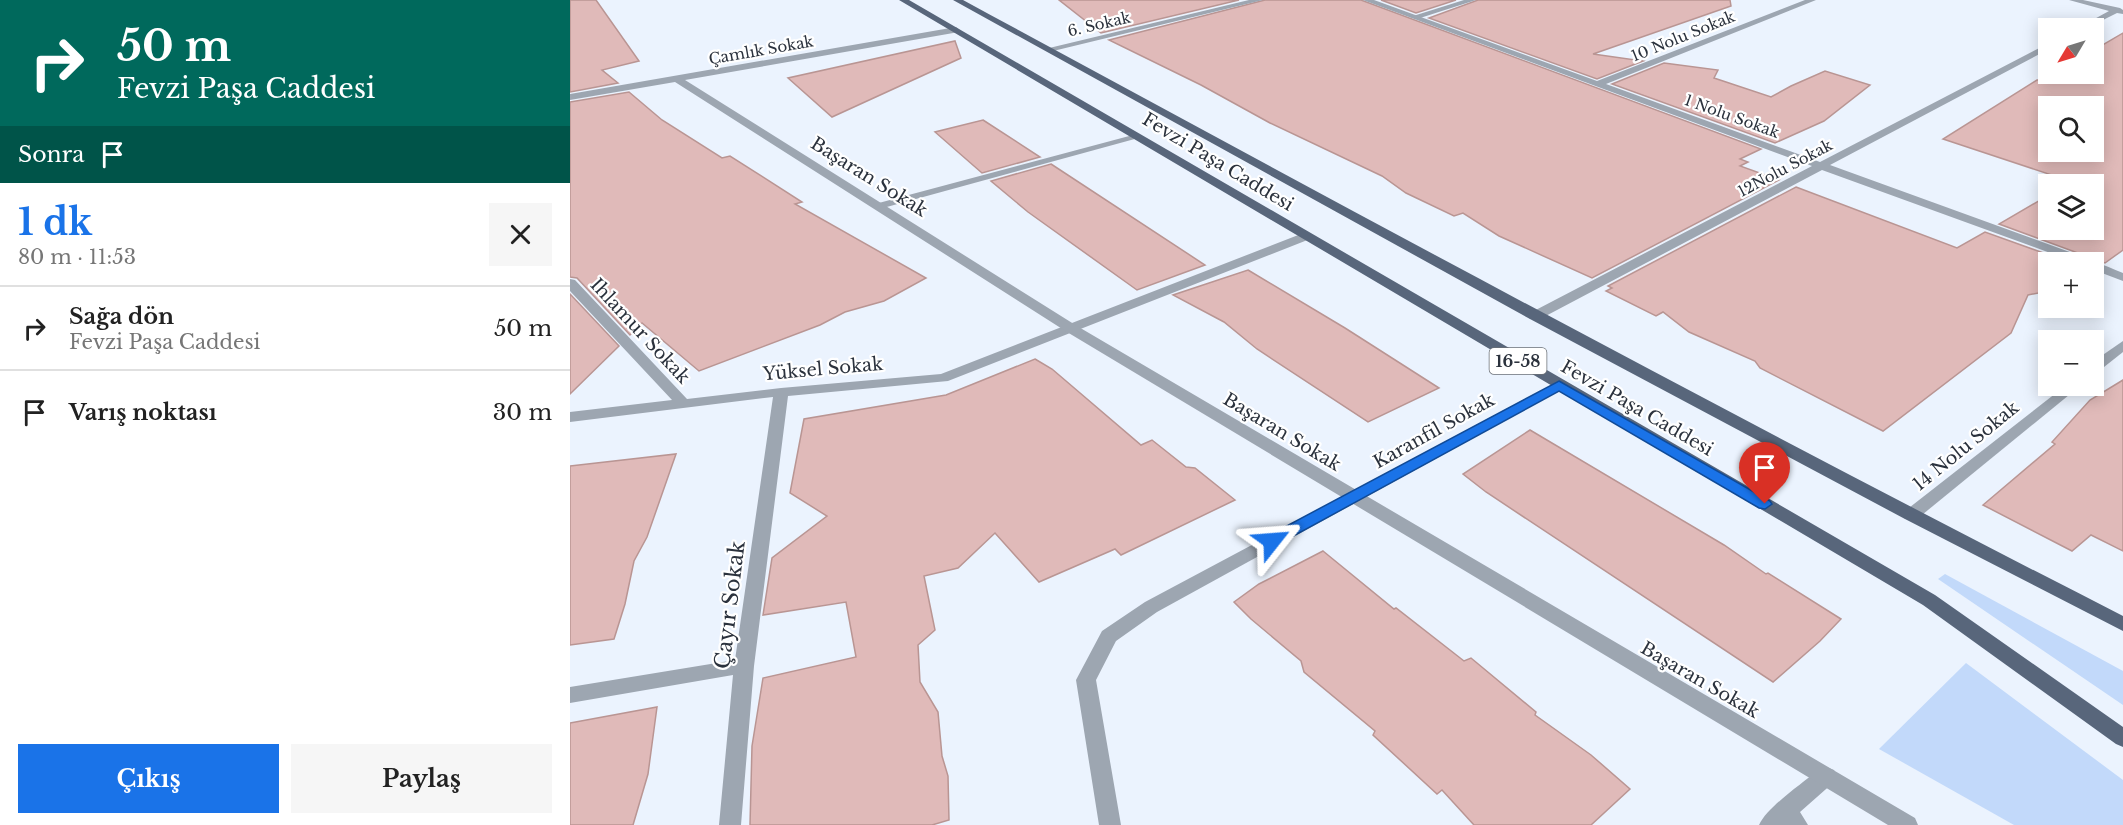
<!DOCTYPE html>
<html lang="tr">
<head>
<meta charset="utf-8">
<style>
  :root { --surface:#fff; --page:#f6f6f6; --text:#222; --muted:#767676; --line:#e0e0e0; --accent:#1a73e8 }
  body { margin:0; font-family:"Libre Baskerville",serif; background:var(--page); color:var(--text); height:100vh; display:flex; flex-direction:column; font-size:22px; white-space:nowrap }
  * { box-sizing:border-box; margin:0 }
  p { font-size:20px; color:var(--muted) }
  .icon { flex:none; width:33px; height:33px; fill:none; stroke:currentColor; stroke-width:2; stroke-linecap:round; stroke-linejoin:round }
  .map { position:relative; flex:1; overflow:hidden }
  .sheet { display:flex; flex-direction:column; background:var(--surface); width:570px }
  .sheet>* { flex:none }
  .banner { background:#00695c; color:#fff; overflow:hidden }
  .needle { width:39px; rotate:232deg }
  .controls { position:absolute; left:1468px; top:18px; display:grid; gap:12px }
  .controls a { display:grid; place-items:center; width:66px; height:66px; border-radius:0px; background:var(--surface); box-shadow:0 3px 15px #0003; font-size:30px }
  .pin { position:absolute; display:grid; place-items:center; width:51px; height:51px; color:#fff; margin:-62px -26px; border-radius:50% 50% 50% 0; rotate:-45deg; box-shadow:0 0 6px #0007 }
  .pin .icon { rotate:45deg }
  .me { position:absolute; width:66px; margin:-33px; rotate:62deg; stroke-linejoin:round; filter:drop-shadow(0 0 4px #0008) }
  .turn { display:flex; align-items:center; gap:21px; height:126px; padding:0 18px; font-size:27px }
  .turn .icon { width:78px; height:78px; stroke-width:2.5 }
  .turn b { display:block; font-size:42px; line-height:51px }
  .then { display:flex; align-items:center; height:57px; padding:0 18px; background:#0003; gap:12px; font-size:22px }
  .round { display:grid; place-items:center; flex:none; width:63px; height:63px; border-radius:0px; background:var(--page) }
  .overview { display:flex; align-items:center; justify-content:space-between; height:102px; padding:0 18px }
  h1 { font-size:36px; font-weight:800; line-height:45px; color:var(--accent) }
  .button { display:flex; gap:12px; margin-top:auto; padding:12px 18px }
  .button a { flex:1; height:69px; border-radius:0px; background:var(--accent); color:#fff; font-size:24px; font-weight:800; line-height:69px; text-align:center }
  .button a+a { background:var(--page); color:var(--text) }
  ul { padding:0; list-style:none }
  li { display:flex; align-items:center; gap:18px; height:84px; padding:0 18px; border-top:2px solid var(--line) }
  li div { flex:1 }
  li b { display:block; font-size:22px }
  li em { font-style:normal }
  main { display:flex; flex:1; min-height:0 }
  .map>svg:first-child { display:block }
</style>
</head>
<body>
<main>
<section class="sheet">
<div class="banner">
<div class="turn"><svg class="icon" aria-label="right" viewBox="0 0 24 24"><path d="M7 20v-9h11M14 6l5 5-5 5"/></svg><div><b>50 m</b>Fevzi Paşa Caddesi</div></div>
<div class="then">Sonra<svg class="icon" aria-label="arrive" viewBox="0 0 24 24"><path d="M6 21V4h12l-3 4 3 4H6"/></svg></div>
</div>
<div class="overview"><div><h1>1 dk</h1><p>80 m · 11:53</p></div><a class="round"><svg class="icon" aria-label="close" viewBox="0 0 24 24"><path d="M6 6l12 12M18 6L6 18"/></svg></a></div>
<ul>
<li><svg class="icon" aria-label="right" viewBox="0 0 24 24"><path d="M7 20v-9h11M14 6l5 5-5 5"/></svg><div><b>Sağa dön</b><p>Fevzi Paşa Caddesi</p></div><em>50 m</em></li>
<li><svg class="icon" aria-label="arrive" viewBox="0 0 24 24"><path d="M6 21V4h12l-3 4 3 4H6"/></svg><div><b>Varış noktası</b></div><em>30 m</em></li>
</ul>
<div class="button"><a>Çıkış</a><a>Paylaş</a></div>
</section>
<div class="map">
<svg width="1553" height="825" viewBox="0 0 1553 825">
  <rect width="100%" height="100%" fill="#ebf3fe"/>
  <!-- green -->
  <g fill="#c2d9fa">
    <polygon points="1375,574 1553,671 1553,705 1368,579"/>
    <polygon points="1396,663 1553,780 1553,825 1444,825 1309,749"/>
  </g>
  <!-- building -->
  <g fill="#e0bab9" stroke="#b99593" stroke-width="1.5" fill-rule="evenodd">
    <polygon points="0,0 26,0 69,61 32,70 48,83 0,92"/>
    <polygon points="489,0 669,0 531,33"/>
    <polygon points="695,0 791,0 1191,149 1170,159 1178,162 1170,166 1209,180 1022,278 929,236 893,213 884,216 836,193 812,176 700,123 631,85 539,40"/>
    <polygon points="811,0 886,0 846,13"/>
    <polygon points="908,0 1160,0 1161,6 1023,54 1073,61 1027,79 859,18"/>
    <path d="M1553 33V250L1535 263 1429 224 1479 195V230H1524V184H1498L1503 182 1373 139 1467 80H1476L1484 74H1524V50ZM1479 106H1524V152H1479Z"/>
    <polygon points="385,41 391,58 262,117 218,78"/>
    <polygon points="1094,63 1148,70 1144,78 1201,97 1221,86 1255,71 1300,85 1254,121 1205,143 1042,84"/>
    <polygon points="59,92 92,120 152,158 160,156 232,202 225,204 356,278 314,301 275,312 250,325 129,371 72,323 60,335 7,278 0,277 0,102"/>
    <polygon points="413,120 470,157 412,173 365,132"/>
    <polygon points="481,164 635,265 567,290 458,212 421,181"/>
    <polygon points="1226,187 1387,248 1415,232 1479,255 1479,291 1458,295 1441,333 1313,431 1190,368 1185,361 1119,332 1093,312 1086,316 1036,291 1042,288 1038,286"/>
    <polygon points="678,270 775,328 869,388 798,422 687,349 654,322 603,295"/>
    <polygon points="0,294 49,346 0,394"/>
    <polygon points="465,359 482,369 571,445 582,440 616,467 625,468 665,500 551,555 545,549 469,582 425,533 388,568 354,576 365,630 348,645 350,682 368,712 372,756 378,776 379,820 362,825 180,825 182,746 193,678 286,657 276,602 193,615 202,558 257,516 220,493 234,419 376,395"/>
    <polygon points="1553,380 1553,551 1521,535 1502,551 1413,505 1485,444 1482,442 1520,400"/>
    <polygon points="960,430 1154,545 1196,574 1198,573 1271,619 1250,641 1203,682 916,492 893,474"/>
    <polygon points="106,454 77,537 64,561 55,604 44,639 0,645 0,466"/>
    <polygon points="753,551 824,609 826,608 894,661 901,658 966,712 965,715 1021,755 1060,789 1021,825 904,825 872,790 867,794 803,735 805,731 734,672 731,661 681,619 664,602 689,584"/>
    <polygon points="87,707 78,774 63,825 0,825 0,723"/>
  </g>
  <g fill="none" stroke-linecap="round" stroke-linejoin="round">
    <!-- minor -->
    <g fill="#9da6b1" fill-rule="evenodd">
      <polygon points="679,0 693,0 479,52 475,49"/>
      <polygon points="793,0 804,0 1027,81 1235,0 1246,0 1036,84 1250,162 1479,43 1479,49 1260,165 1519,259 1521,262 1505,262 1252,170 970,319 960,319 958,316 960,313 1242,166"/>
      <polygon points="1499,0 1513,0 1550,8 1553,10 1553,14 1547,13 1517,28 1508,28 1539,11"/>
      <polygon points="563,135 572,137 313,208 309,209 303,206 305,204"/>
      <polygon points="736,232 742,236 740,239 378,381 218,396 184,666 171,825 149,825 163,675 0,703 0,687 165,660 203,397 0,422 0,412 102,400 0,291 0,279 5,280 117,399 211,388 371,374"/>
      <path d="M1523 262C1533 264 1543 269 1553 273V281L1524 270Z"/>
      <polygon points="1553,341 1553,352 1529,371 1524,372 1524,361"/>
      <polygon points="989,381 994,382 996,385 994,388 587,612 546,641 526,680 551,825 529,825 506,680 532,631 575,602"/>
      <polygon points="1495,386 1510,386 1347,519 1335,519 1333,515 1335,511"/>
      <path d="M1256 767 1264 770 1267 776 1264 782 1230 812 1238 825H1189C1198 806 1232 784 1248 770Z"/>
    </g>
    <!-- tertiary -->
    <g fill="#9da6b1" fill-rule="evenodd">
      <polygon points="894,0 906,0 847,19 840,17"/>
      <polygon points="386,27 390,30 389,32 115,80 507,326 1345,818 1348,825 1318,825 497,332 105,82 0,100 0,94"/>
    </g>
    <!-- primary -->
    <g fill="#58667b" fill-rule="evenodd">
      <polygon points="329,0 339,0 1365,595 1553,727 1553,747 1546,744 1353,605"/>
      <path d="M383 0H393C778 209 1163 417 1553 616V631L1335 519 960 319Z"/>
    </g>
  </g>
  <!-- route -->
  <polygon fill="#1a73e8" stroke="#114b97" stroke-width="1.5" points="989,381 1200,501 1202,504 1195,509 1189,508 989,391 707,545 696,545 694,541 696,537"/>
  <g text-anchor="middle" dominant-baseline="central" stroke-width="4.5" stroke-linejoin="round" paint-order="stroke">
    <!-- far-street labels -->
    <g font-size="15" fill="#2b323d" stroke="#fff">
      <text transform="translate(529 24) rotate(-13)">6. Sokak</text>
      <text transform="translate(1113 36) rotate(-22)">10 Nolu Sokak</text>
      <text transform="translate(191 50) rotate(-10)">Çamlık Sokak</text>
      <text transform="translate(1162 116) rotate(20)">1 Nolu Sokak</text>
      <text transform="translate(1215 168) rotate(-28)">12Nolu Sokak</text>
    </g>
    <!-- shield labels -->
    <rect fill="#fff" stroke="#6b7077" stroke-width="1.5" x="919.5" y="348" width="57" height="26" rx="4.5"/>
    <g font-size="16" font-weight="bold" fill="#2b323d">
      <text x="948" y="361">16-58</text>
    </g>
    <!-- street labels -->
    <g font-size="18" fill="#2b323d" stroke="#fff">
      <text transform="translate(648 162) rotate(31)">Fevzi Paşa Caddesi</text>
      <text transform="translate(299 177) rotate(32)">Başaran Sokak</text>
      <text transform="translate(70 331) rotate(47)">Ihlamur Sokak</text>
      <text transform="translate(253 369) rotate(-5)">Yüksel Sokak</text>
      <text transform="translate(1067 408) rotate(30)">Fevzi Paşa Caddesi</text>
      <text transform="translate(864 431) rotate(-29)">Karanfil Sokak</text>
      <text transform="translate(712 432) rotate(31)">Başaran Sokak</text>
      <text transform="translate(1396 446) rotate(-39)">14 Nolu Sokak</text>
      <text transform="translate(1130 680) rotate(30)">Başaran Sokak</text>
    </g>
    <!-- near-street labels -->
    <g font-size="21" fill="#2b323d" stroke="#fff">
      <text transform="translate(160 605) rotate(-83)">Çayır Sokak</text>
    </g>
  </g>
</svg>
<div class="controls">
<a><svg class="needle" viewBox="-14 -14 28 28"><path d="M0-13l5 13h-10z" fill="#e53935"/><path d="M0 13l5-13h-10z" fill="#767676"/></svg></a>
<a><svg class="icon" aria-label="search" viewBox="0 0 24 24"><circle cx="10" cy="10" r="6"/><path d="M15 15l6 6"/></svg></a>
<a><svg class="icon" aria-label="layers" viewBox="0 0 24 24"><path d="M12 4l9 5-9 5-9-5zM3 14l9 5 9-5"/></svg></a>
<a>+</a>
<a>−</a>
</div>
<div class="pin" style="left:1195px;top:504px;background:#d93025"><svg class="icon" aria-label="arrive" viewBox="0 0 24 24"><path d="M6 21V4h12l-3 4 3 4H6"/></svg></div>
<svg class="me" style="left:702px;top:541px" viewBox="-20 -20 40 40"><path d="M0-17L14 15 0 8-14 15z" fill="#1a73e8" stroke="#fff" stroke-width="4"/></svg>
</div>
</main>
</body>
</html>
